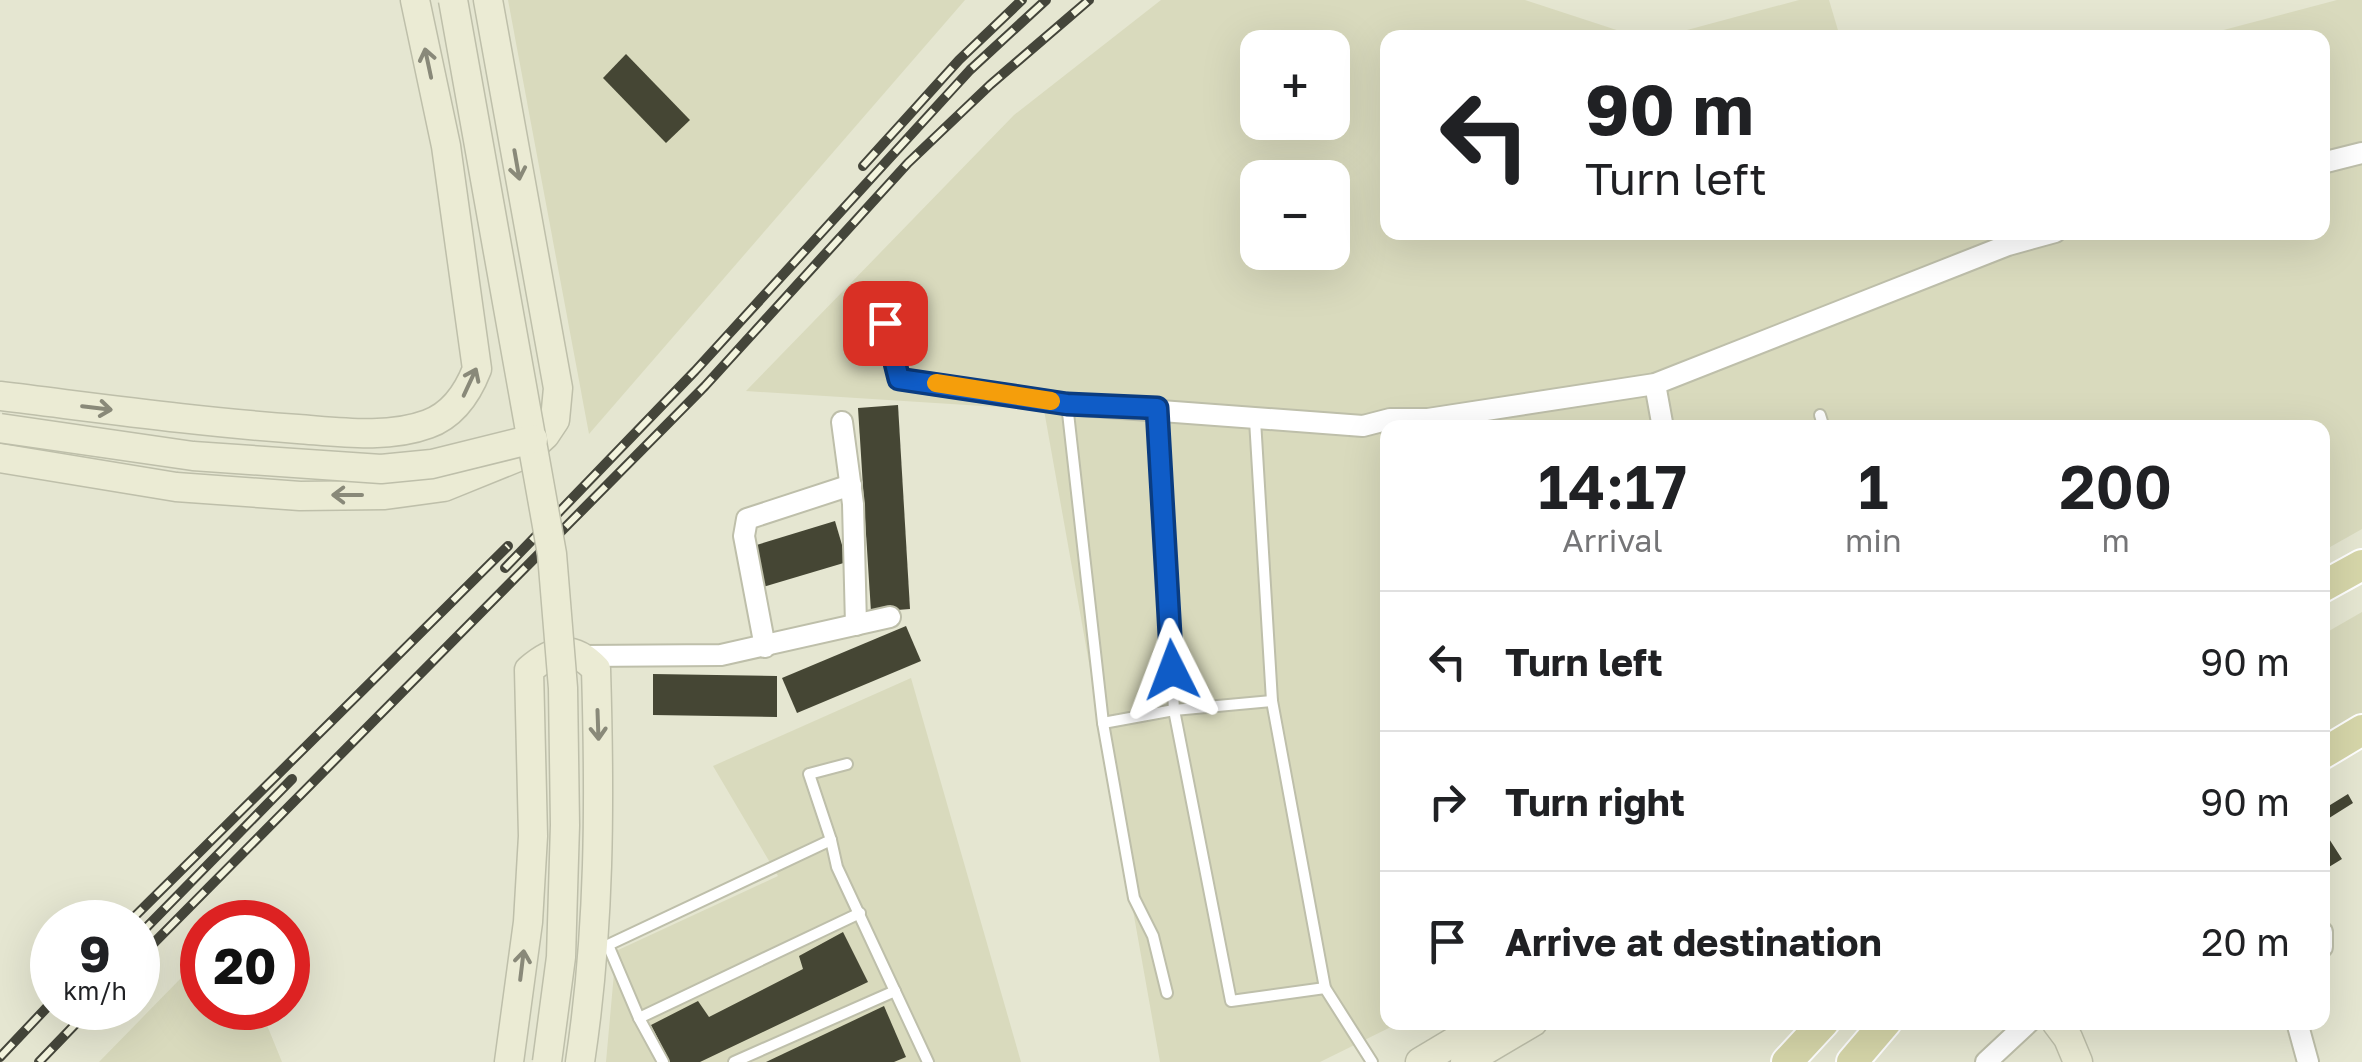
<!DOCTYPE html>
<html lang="en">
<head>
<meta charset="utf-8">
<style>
  :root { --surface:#fff; --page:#f2f2f2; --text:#202124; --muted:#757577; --line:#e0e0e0 }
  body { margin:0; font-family:"Golos Text",sans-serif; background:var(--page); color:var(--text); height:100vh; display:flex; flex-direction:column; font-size:38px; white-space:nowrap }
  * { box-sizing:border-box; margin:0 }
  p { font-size:32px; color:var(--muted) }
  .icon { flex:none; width:55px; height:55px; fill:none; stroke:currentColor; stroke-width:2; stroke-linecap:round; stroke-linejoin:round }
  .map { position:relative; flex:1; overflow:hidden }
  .sheet { position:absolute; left:1380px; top:420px; width:950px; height:610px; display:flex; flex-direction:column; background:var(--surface); border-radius:20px; box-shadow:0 10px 40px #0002 }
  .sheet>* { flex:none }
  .guide { position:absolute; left:1380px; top:30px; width:950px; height:210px; border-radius:20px; box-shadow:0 10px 40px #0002; background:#fff; color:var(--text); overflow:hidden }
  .fabs { position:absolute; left:1240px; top:30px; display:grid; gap:20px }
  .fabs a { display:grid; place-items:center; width:110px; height:110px; border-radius:20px; background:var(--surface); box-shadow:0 10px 40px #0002; font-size:50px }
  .speed { position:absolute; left:30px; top:900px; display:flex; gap:20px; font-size:50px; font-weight:700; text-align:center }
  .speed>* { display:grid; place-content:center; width:130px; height:130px; border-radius:50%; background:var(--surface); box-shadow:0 10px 40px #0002; line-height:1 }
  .speed small { font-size:25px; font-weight:400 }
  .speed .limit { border:15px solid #d22; background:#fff; color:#111 }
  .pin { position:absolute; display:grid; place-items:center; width:85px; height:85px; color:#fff; margin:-42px; border-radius:20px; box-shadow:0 5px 15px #0006 }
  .me { position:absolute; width:110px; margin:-55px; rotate:357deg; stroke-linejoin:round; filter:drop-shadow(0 0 8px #0008) }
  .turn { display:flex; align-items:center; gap:35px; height:210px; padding:0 40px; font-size:45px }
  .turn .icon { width:130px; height:130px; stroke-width:2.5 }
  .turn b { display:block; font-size:70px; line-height:85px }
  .eta { display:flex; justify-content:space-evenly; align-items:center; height:170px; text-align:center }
  .eta b { font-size:60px; font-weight:600; line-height:70px }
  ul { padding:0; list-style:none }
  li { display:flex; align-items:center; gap:30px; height:140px; padding:0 40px; border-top:2px solid var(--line) }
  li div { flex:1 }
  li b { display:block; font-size:38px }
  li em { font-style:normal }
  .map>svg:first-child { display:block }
</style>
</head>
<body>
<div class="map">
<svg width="2362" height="1062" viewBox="0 0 2362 1062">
  <rect width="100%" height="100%" fill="#e5e6d1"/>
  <!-- built -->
  <g fill="#d9dabd" fill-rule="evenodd">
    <polygon points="508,0 965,0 589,434"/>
    <path d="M1161 0H1525L1638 37 1388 38V232H2322V38L2197 37 2337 0H2362V529L2323 551 2322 428H1388V1022L1399 1023 1320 1062H1160L1044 410 746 391 1014 115ZM1258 48H1332V122H1258ZM1258 178H1332V252H1258Z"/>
    <polygon points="1799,0 1829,0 1840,37 1661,37"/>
    <polygon points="2362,612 2362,717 2322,741 2322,635"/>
    <polygon points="911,678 1021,1062 606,1062 616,951 778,876 713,766"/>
    <polygon points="182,977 202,978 202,1008 260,1008 282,1062 99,1062"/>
  </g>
  <!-- building -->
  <g fill="#454634">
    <polygon points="626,54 690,120 666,143 603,78"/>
    <polygon points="898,405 910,609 871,612 858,408"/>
    <polygon points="835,521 847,562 763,587 750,547"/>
    <polygon points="906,626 921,661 797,713 782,678"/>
    <polygon points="653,674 777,676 777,717 653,715"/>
    <polygon points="2348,794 2353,803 2326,820 2330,826 2324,831 2342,859 2324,870 2322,810"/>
    <polygon points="843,932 868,982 700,1062 670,1062 651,1025 698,1001 709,1017 803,969 799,956"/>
    <polygon points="884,1006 906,1057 894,1062 766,1062"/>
  </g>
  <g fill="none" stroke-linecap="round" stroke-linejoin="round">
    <defs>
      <g id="lane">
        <polyline points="1067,404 1103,723 1134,898 1153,936 1167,993"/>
        <polyline points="1157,409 1174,710 1231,1001 1325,988"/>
        <polyline points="1820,415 1824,428"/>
        <polyline points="1255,420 1272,701 1325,988 1372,1062"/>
        <polyline points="1103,723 1174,710 1272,701"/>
        <polyline points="831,840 809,774 847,764"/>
        <polyline points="639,1018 860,913"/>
        <polyline points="663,1062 639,1018 608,945 831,840 837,867 928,1062"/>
        <polyline points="734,1062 895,991"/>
      </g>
      <g id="street">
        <polyline points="2322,163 2362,153"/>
        <polyline points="885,323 899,379 1067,404 1363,426 1390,419 1428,419 1655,384 2008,245 2055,232"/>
        <polyline points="1655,384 1663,428"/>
        <polyline points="842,422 853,504 856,625"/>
        <polyline points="765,647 744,536 747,519 851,485"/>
        <polyline points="584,656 721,655 890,617"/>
        <polyline points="2322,932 2322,947"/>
        <polyline points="2297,1022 2308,1062"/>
        <polyline points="1986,1062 2029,1022"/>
      </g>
      <g id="secondary">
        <path d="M0 396C99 408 198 422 298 429 339 432 388 439 428 424 453 415 468 392 477 369L446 146 415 0"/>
        <polyline points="0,458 176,487 300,496 385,495 444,487 523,455 545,435 555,420 558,388 488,0"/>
        <polyline points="2056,1022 2068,1038 2078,1062"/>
        <path d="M509 1062 528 922 533 836 529 670C553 649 573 644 596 669 600 801 600 931 580 1062"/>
        <polyline points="1420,1062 1487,1022"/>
        <polyline points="1465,1062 1533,1022"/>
      </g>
      <g id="primary">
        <polyline points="2322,587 2362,565"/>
        <polyline points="2322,754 2362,730"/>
        <polyline points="1787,1062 1824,1022"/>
        <polyline points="1852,1062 1886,1022"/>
      </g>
    </defs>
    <!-- lane casing -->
    <use href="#lane" stroke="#bebfaa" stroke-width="14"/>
    <!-- street casing -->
    <use href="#street" stroke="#bebfaa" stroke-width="24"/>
    <!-- secondary casing -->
    <use href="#secondary" stroke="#bebfaa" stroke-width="31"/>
    <!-- primary casing -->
    <use href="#primary" stroke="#fff" stroke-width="34"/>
    <!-- lane -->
    <use href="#lane" stroke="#fff" stroke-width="10"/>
    <!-- street -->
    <use href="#street" stroke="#fff" stroke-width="20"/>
    <!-- secondary -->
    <use href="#secondary" stroke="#ebebd4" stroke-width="28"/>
    <!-- primary -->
    <use href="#primary" stroke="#d6d6a9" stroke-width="30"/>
    <defs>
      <g id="rail">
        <polyline points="863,166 959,60 1022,0"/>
        <polyline points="505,568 695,371 970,70 1046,0"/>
        <polyline points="129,922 508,546"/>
        <polyline points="138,936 292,779"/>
        <polyline points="138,959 705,386 908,163 990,85 1089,0"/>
        <polyline points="0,1057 52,1002"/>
        <polyline points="39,1062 91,1008"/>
      </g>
    </defs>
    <!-- rail casing -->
    <use href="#rail" stroke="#44453a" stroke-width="10"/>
    <!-- rail -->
    <use href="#rail" stroke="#f3f4de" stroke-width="6" stroke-dasharray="19" stroke-linecap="butt"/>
    <defs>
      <g id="secondary-bridge">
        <polyline points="453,0 552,554 563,688 565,825 561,957 547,1062"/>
        <polyline points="0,428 193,456 381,469 432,464 533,439"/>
      </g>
    </defs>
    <!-- secondary-bridge casing -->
    <use href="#secondary-bridge" stroke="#bebfaa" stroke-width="31" stroke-linecap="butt"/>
    <!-- secondary-bridge -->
    <use href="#secondary-bridge" stroke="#ebebd4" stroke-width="28"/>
  </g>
  <!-- one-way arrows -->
  <defs><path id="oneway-shaft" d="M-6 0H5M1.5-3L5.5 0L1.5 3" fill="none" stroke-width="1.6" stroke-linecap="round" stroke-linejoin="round" transform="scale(2.5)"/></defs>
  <g stroke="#898979">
    <use href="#oneway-shaft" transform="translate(428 63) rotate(-102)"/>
    <use href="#oneway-shaft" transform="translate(517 165) rotate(80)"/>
    <use href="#oneway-shaft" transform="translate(470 382) rotate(-65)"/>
    <use href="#oneway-shaft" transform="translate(97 408) rotate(7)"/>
    <use href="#oneway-shaft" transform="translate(347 495) rotate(180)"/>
    <use href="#oneway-shaft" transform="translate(598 725) rotate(88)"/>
    <use href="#oneway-shaft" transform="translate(522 965) rotate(-83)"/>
  </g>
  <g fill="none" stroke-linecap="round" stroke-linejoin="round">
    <defs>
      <polyline id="route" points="885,323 899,379 1067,404 1157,408 1172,670"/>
    </defs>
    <!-- route casing -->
    <use href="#route" stroke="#0a3c81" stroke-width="25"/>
    <!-- route -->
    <use href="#route" stroke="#0f5cc7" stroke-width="18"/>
    <!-- slow -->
    <polyline stroke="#f59e0b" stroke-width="18" points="936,383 1051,401"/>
  </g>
</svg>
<div class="fabs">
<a>+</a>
<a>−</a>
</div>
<div class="speed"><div>9<small>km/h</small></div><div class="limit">20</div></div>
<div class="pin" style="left:885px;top:323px;background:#d93025"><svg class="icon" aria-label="arrive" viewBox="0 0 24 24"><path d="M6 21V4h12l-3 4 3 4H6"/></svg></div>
<svg class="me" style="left:1172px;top:670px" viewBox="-20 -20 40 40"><path d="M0-17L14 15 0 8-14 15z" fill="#0f5cc7" stroke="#fff" stroke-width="4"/></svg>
<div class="guide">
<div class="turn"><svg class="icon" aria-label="left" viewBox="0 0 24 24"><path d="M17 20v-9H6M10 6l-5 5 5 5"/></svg><div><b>90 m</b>Turn left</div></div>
</div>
<section class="sheet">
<div class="eta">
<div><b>14:17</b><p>Arrival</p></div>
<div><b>1</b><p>min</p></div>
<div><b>200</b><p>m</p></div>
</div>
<ul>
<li><svg class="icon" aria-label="left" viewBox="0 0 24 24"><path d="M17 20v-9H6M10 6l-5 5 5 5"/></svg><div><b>Turn left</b></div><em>90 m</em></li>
<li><svg class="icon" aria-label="right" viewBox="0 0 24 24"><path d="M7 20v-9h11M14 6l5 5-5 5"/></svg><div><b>Turn right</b></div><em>90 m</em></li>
<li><svg class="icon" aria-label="arrive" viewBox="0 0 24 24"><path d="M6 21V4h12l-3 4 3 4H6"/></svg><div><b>Arrive at destination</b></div><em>20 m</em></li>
</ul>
</section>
</div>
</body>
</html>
